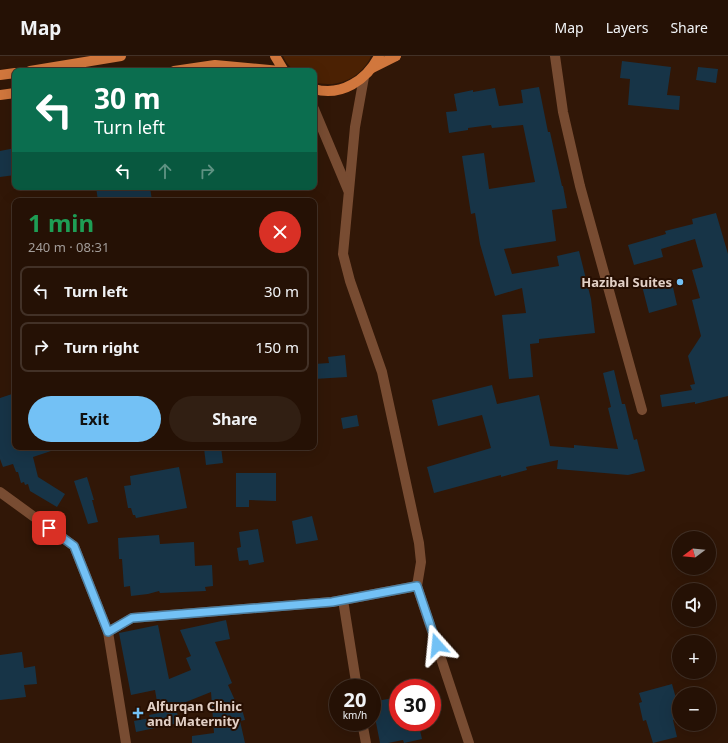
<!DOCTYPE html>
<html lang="en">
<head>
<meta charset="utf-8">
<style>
  :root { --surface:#251105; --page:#311f13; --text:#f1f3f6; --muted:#a39d9a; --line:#423127; --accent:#73c1f5 }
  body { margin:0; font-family:"Noto Sans",sans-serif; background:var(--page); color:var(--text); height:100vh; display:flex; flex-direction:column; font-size:15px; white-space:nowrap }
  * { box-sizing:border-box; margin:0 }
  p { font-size:13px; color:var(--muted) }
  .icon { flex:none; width:22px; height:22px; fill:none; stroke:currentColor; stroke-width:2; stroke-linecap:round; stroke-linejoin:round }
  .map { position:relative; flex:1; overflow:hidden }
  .details { position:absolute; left:12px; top:142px; width:305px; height:252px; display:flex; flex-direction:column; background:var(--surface); border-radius:8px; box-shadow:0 4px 16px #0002,0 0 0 1px var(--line) }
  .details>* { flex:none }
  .hud { position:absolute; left:12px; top:12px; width:305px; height:122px; border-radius:8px; box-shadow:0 4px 16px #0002,0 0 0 1px var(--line); background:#0b6e4f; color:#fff; overflow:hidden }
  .needle { width:26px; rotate:254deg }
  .controls { position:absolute; left:672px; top:475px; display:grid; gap:8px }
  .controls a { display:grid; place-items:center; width:44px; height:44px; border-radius:50%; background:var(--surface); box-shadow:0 4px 16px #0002,0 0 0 1px var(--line); font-size:20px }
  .speed { position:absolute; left:329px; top:623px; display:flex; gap:8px; font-size:20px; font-weight:700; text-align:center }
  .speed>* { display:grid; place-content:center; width:52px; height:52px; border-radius:50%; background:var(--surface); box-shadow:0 4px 16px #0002,0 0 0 1px var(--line); line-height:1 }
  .speed small { font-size:10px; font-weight:400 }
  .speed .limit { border:6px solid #d22; background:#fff; color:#111 }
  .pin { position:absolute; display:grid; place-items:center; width:34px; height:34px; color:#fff; margin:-17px; border-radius:8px; box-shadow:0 2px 6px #0006 }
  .me { position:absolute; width:44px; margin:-22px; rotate:342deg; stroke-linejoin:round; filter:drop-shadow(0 0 3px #0008) }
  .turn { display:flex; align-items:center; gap:14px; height:84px; padding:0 16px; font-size:18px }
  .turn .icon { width:52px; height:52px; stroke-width:2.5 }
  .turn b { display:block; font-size:28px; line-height:34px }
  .lanes { display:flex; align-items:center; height:38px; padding:0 16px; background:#0003; justify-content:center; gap:20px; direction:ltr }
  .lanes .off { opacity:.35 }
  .round { display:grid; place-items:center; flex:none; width:42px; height:42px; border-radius:21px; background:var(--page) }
  .head { display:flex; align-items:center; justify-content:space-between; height:68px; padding:0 16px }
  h1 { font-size:24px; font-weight:700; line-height:30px; color:#1e9e55 }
  .primary-button { display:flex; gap:8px; margin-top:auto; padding:8px 16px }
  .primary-button a { flex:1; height:46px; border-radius:24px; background:var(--accent); color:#111; font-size:16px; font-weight:700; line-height:46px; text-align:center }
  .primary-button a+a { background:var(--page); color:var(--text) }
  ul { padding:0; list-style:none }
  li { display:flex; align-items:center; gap:12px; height:50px; margin:0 8px 6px; padding:0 8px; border:2px solid var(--line); border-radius:8px }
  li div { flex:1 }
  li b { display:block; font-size:15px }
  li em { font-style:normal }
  header { display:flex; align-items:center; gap:24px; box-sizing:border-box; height:56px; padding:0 20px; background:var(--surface); border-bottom:1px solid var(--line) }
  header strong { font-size:19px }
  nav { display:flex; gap:22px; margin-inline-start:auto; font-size:14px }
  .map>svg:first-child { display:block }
</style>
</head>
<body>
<header>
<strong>Map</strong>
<nav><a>Map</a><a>Layers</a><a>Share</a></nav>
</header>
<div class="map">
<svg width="728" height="687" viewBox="0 0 728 687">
  <rect width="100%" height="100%" fill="#311707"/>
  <!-- green -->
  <path fill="#4b2103" d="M283 0H371C364 17 345 29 327 28 323 28 318 27 314 26V15H294L286 6Z"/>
  <!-- building -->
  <g fill="#173447">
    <polygon points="622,5 671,11 667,39 680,40 679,54 628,49 630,23 620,22"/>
    <polygon points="698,11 718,13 716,27 696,24"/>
    <polygon points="539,31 548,76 550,76 562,130 563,130 567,152 552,154 556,185 504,193 512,218 559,210 557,200 579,195 591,243 595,277 539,283 539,287 530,288 533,321 509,323 502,259 526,257 522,232 495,240 480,188 475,157 471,158 462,100 484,97 489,133 535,126 523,69 492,72 491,69 468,72 468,74 449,77 446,56 457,55 454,38 473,34 473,36 495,32 499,50 523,47 521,34"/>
    <polygon points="15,92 15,119 0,121 0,95"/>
    <polygon points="96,131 150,131 152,145 98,145"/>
    <polygon points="716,157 728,198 728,340 695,348 695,346 662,351 660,339 692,334 690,329 695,328 688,300 701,280 692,244 700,242 692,214 703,211 695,183 661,193 663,201 634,209 628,189 666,178 665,175 693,168 692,163"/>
    <polygon points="652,227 654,232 672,227 677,249 649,257 642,230"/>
    <polygon points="345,299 347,321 314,323 314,308 329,307 328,301"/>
    <polygon points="614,314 622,348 625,348 634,384 637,383 645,415 628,419 557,413 558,404 526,411 527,414 501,421 501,419 434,437 427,411 491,392 482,359 438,370 432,344 492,329 497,348 539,339 550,390 574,392 574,389 618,393 608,352 611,351 603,317"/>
    <polygon points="15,337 15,391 57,391 57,393 33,401 38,421 65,438 57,451 30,435 28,428 25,429 24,426 21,427 18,416 16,416 13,408 3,411 0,403 0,342"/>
    <polygon points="357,359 359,370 343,373 341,362"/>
    <polygon points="213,391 221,391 223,407 206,409 204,392"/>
    <polygon points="179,411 187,452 136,462 135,459 133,459 131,452 128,452 124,430 131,429 130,420"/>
    <polygon points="236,417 276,417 276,445 249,444 249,451 236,451"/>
    <polygon points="87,421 94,444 92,444 98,466 88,468 74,425"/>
    <polygon points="312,460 318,484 296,488 292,465"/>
    <polygon points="258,473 264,506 249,509 248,504 239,505 237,492 241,491 239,476"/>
    <polygon points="159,479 160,488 194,486 195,510 212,509 213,530 205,531 206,535 160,537 159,535 148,538 131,540 130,530 124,531 122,503 119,503 118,482"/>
    <polygon points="226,564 230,583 215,586 232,627 228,629 238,651 241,650 245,664 240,665 245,687 192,687 192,680 214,677 211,636 176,650 179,667 136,676 134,665 150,662 149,659 159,657 155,634 131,639 119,577 158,569 169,623 191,614 186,602 191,600 180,574"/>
    <polygon points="22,596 24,612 35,610 37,628 24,629 26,641 0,644 0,599"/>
    <polygon points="672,628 677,646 679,645 679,662 673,664 677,681 653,687 646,664 643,665 639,647 642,646 639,637"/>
    <polygon points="398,641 398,666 418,666 422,683 404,687 403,684 388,687 380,687 372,646"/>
  </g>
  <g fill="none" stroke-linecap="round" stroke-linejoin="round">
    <!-- street -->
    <g stroke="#784c32" stroke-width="10">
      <polyline points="555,0 563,56 580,130 642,354"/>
      <polyline points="364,21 355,71 343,198 350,225 382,316 419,487 421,506 417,530 469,687"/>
      <polyline points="314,53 348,134"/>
      <polyline points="0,436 74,490 108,576 126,687"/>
      <polyline points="343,544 357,632"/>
      <polyline points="108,576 132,562 332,546 417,530"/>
      <polyline points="362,666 366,687"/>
    </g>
    <!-- primary -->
    <g stroke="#d1773d" stroke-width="10">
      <polyline points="275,0 284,15"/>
      <polyline points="372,12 396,0"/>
      <polyline points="30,15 121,0"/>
      <polyline points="174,15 215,9 280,15"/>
      <polyline points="0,19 15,17"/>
      <path d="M314 33C341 41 367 24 379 0"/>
      <polyline points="0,39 15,37"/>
    </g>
  </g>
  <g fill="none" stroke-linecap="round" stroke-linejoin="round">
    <defs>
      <polyline id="route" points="49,472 74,490 108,576 132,562 332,546 417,530 437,589"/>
    </defs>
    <!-- route casing -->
    <use href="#route" stroke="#4b7d9f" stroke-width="10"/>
    <!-- route -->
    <use href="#route" stroke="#73c1f5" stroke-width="7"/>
  </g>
  <!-- markers -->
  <g fill="#73c1f5" stroke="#260e01" stroke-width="1.5">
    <circle cx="680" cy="226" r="4"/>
    <path d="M136 651h4v4h4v4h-4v4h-4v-4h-4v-4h4z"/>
  </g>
  <g text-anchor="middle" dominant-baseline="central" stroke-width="4" stroke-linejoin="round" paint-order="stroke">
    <!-- poi labels -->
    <g font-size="13" font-weight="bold" fill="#e2d0c6" stroke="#260e01" text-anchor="end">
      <text x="672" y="226">Hazibal Suites</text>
      <text x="147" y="650" text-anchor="start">Alfurqan Clinic<tspan x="147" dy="15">and Maternity</tspan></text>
    </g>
  </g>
</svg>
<div class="controls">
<a><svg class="needle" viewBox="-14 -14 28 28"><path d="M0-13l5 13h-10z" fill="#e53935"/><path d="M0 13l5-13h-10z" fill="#a39d9a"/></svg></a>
<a><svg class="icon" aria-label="sound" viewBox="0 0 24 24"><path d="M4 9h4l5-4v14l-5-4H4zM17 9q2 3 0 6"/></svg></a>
<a>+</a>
<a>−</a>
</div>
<div class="speed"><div>20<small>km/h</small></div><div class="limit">30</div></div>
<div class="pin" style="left:49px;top:472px;background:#d93025"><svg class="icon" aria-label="arrive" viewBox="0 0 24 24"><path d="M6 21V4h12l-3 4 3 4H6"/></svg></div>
<svg class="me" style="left:437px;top:589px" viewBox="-20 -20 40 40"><path d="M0-17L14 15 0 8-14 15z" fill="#73c1f5" stroke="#fff" stroke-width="4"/></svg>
<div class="hud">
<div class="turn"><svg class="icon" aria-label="left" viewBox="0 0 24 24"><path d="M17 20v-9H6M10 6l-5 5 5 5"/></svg><div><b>30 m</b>Turn left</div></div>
<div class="lanes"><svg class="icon" aria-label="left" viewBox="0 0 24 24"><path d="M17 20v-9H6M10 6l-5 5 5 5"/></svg><svg class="icon off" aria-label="ahead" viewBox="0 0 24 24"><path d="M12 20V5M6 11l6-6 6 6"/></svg><svg class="icon off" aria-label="right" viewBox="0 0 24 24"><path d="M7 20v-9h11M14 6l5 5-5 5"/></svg></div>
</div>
<section class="details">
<div class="head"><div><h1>1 min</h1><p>240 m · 08:31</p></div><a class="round" style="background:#d93025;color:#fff"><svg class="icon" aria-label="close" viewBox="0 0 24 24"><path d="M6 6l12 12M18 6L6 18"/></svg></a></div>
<ul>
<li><svg class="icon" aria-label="left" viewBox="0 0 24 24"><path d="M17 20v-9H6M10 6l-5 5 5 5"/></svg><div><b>Turn left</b></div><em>30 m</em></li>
<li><svg class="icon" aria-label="right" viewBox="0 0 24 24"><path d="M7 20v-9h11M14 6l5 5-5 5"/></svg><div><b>Turn right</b></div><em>150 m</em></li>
</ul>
<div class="primary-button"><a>Exit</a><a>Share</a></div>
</section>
</div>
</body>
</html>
